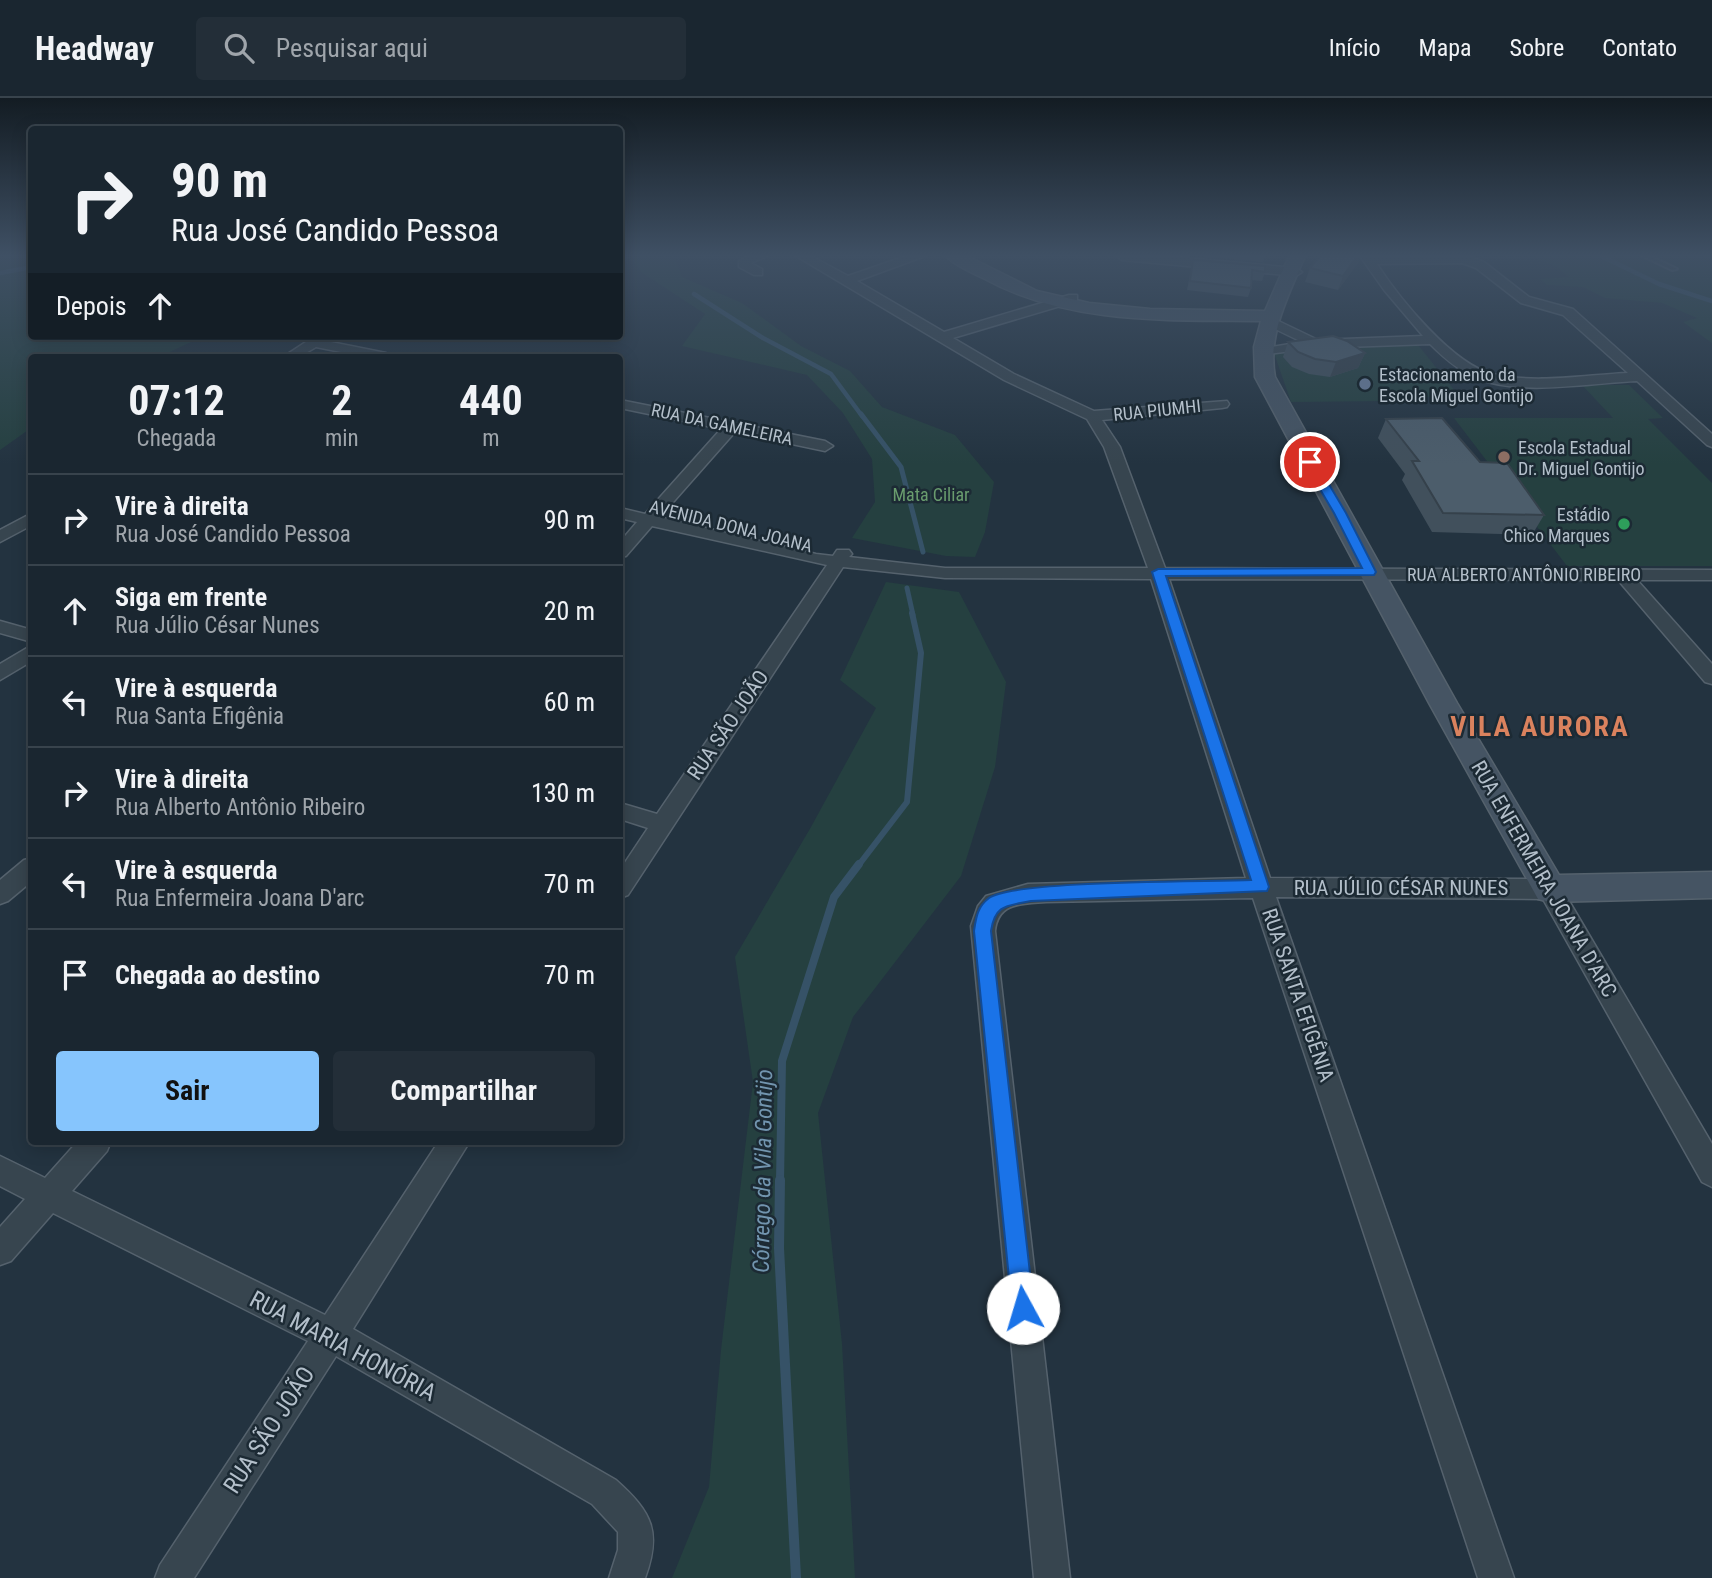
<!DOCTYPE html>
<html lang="pt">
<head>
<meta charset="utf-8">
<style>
  :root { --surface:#1a2630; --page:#232e38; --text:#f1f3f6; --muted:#9fa5ab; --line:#38434c; --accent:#86c5fd }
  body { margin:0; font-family:"Roboto Condensed",sans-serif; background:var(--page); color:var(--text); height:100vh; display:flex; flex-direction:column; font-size:26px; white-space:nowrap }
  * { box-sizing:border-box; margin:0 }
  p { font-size:23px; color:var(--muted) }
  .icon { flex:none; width:38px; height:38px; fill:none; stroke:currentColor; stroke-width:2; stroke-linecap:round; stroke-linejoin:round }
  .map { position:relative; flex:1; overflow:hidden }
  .details { position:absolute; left:28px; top:256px; width:595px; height:791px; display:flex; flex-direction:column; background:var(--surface); border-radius:7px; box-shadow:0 4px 18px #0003,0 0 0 2px var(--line) }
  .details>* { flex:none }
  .banner { position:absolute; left:28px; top:28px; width:595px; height:214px; border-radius:7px; box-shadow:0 4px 18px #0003,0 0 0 2px var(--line); background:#1a2630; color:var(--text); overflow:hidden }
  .pin { position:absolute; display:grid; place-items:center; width:60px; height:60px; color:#fff; margin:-30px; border:4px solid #fff; border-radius:50%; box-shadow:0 2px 7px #0007 }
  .me { position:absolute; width:77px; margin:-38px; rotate:354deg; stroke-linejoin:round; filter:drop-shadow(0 0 5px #0008) }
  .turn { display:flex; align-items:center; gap:24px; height:147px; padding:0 28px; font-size:32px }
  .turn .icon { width:91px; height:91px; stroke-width:2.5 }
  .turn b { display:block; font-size:49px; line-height:60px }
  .then { display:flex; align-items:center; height:66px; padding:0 28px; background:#0003; gap:14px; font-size:26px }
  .eta { display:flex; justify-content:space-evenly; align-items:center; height:119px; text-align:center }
  .eta b { font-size:42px; font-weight:700; line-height:49px }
  .primary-button { display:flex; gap:14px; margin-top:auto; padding:14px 28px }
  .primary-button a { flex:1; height:80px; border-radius:7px; background:var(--accent); color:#111; font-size:28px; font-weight:700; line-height:80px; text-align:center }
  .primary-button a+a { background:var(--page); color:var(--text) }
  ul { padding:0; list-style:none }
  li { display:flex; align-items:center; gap:21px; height:91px; padding:0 28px; border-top:2px solid var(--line) }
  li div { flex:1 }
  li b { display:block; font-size:26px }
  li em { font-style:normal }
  header { display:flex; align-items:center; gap:42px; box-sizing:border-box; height:98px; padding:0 35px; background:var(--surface); border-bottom:2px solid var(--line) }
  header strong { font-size:33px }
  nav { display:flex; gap:38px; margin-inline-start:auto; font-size:24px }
  .search { width:490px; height:63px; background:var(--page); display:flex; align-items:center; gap:18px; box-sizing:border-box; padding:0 24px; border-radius:7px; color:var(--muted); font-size:26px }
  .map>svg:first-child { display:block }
</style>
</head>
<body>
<header>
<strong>Headway</strong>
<div class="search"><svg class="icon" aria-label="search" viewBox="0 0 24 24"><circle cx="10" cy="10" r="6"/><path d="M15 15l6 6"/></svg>Pesquisar aqui</div>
<nav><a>Início</a><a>Mapa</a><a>Sobre</a><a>Contato</a></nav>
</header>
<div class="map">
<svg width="1712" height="1480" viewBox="0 0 1712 1480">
  <rect width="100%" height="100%" fill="#233340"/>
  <!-- green -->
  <g fill="#254040">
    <polygon points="0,158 31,158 32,238 204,238 159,259 32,259 31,330 0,352"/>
    <polygon points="643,158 675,160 682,179 742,205 801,248 850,273 882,309 955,337 994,384 985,434 975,459 946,458 852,440 875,404 872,361 843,315 807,277 682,248 705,216 641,174 631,161"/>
    <polygon points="1531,158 1712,158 1712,245 1683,224 1697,220 1662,205 1605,200 1583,189 1547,187 1540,181 1569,179 1555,168"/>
    <polygon points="1418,247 1459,298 1387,300 1388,303 1291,304 1274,255 1300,249"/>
    <polygon points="1582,287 1629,287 1663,320 1648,321 1712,385 1712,468 1567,468 1454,320 1613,320"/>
    <polygon points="886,484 959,494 1006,584 995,669 961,778 853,919 818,1015 842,1246 855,1480 672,1480 709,1389 721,1252 753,984 735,859 811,729 876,610 840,582"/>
  </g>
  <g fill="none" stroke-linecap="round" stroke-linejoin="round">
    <!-- stream-far4 -->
    <g stroke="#365267" stroke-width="4.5">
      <polyline points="1601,158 1659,186 1712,203"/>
      <polyline points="0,175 32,169"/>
      <polyline points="694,196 763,240 831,276 862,318"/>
    </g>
    <!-- stream-far3 -->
    <g stroke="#365267" stroke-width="5">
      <polyline points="861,316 901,369 923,454"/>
      <polyline points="907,490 913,517"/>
    </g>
    <!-- stream-far2 -->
    <polyline stroke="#365267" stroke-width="6" points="858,768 907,704 921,555 912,515"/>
    <!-- stream-far1 -->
    <polyline stroke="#365267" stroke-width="8" points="780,1084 782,963 834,799 859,766"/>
    <!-- stream -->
    <polyline stroke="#365267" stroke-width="10" points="780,1082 779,1150 796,1480"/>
    <defs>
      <polygon id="service" points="1643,158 1650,158 1677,171 1672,172"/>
      <g id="minor">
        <polygon points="748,158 767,158 751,165 762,171 762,177 754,177 739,169 739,163"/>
        <path d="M796 158H811L848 178 906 158H925L857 183 944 234 1069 197H1077V203L953 240 1014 276 1094 313 1227 303 1229 306 1227 309 1222 310 1102 322 1120 349 1165 470 1712 472V482H1637L1712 566V586L1705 584 1618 482 1169 481 1270 780 1550 781 1558 784 1712 1046V1089L1702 1084 1543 801 1276 799 1514 1480H1478L1253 800 1046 804C1022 806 998 804 995 833L1070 1480H1034L971 828 978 808 986 798 1028 786 1246 780 1151 481 945 480 843 469 628 797 620 800V772L648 730 620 721V705L657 716 827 467 652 428 626 458 620 459V444L637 424 620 420V410L645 416 721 331 620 310V302L825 343 833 348 825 353 735 334 660 419 816 456 833 458 837 452H849L852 456 849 459 945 470H1148L1104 349 1087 321 1004 282Z"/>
        <polygon points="1116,158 1164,158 1296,170 1302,174 1296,178 1122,162"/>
        <path d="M1360 158H1467L1484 164 1529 199 1573 211 1712 336V349L1707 347 1637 283C1590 285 1522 298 1479 281 1460 274 1444 260 1430 246L1316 250 1259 257V251L1302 244 1265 226V220L1270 219 1318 242 1423 238 1384 192ZM1462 165 1476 170 1521 205 1563 217 1628 275C1584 277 1535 286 1493 276 1453 267 1399 200 1377 166Z"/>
        <polygon points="315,238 331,238 326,243 386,255 393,259 366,259 316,249 299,259 283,259"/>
        <polygon points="32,415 32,427 0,444 0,432"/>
        <polygon points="0,523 32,532 32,544 0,535"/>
        <polygon points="32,547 32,563 0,582 0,566"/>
        <polygon points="32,760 32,783 8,803 0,806 0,782 24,762"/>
        <path d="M78 1043H111L107 1053 72 1093 325 1217 439 1043H470L353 1231 616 1382C652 1414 662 1434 645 1480H609L618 1452V1434L592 1406 336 1258 194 1480H155L160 1467 308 1243 53 1115 11 1163 0 1167V1129L25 1101 0 1088V1058L45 1080Z"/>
      </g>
      <path id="secondary" d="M946 158H967L1037 193 1089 205 1150 211 1265 213 1289 158H1305C1289 197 1267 236 1275 279L1457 605 1559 777 1712 774V800L1550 804 1538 801 1429 605 1255 279 1254 249 1261 223C1167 222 1068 227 983 180 971 174 955 168 946 158Z"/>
    </defs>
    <!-- service casing -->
    <use href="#service" stroke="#55626d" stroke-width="4"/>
    <!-- minor casing -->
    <use href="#minor" stroke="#55626d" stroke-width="3"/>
    <!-- secondary casing -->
    <use href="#secondary" stroke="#55626d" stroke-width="3"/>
    <!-- service -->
    <use href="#service" fill="#37454f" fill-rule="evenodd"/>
    <!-- minor -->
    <use href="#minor" fill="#37454f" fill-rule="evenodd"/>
    <!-- secondary -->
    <use href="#secondary" fill="#455463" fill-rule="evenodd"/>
  </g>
  <!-- wall -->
  <g fill="#41505c">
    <polygon points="1197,158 1265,158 1263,164"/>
    <polygon points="1320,158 1360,158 1358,165 1338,192 1305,184 1310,170"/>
    <polygon points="1193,162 1265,174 1262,183 1251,182 1251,190 1248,199 1187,192"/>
    <polygon points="1288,244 1365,255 1358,270 1330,279 1309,276 1292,269 1283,259"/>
    <polygon points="1386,321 1480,364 1544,417 1532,437 1432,434 1402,382 1405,376 1378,340"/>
  </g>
  <!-- shaded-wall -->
  <g fill="#35414b">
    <polygon points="1357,158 1360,158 1358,165 1338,192 1343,178"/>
    <polygon points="1365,255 1358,270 1330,279 1336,264"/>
  </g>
  <!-- building -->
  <g fill="#4c5d6b" stroke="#35414b" stroke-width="2">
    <polygon points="1320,158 1357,158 1343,178 1310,170"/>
    <polygon points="1193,162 1265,168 1265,174 1252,172 1251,190 1190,183"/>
    <polygon points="1333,238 1347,243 1365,255 1336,264 1315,261 1298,254 1288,244"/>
    <polygon points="1442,320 1480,364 1507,365 1544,417 1443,415 1412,363 1419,363 1386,321"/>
  </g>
  <!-- sky -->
  <linearGradient id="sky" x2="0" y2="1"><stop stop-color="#131c23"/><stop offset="0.43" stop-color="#3f5064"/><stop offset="1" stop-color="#3f5064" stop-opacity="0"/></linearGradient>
  <rect width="1712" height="366" fill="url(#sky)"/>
  <!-- route -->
  <path fill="#1a73e8" stroke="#114b97" stroke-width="2" d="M1306 361H1314L1346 415 1376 474 1374 477 1166 478 1269 789 1267 793 1031 803C1007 808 995 806 991 833L1034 1210 1031 1218 1023 1222 1016 1218 1012 1210 974 833C976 820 977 809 989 800 1013 782 1209 784 1251 782L1152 474 1158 471 1362 470 1334 415 1304 364Z"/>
  <!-- markers -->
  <circle fill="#5c6f8a" stroke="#1c2a34" stroke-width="2.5" cx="1365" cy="286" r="7"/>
  <circle fill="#8d6e63" stroke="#1c2a34" stroke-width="2.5" cx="1504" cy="359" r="7"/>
  <circle fill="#2e9e5b" stroke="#1c2a34" stroke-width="2.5" cx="1624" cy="426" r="7"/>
  <g text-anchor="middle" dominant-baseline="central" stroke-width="5" stroke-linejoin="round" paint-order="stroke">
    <!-- far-poi labels -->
    <g font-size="18" fill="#b3bfca" stroke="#1c2a34" text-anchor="start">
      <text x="1379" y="276">Estacionamento da<tspan x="1379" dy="21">Escola Miguel Gontijo</tspan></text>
      <text x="1518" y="349">Escola Estadual<tspan x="1518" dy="21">Dr. Miguel Gontijo</tspan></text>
      <text x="1610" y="416" text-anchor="end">Estádio<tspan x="1610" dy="21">Chico Marques</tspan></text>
    </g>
    <!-- far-street labels -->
    <g font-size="18" fill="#b3bfca" stroke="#1c2a34">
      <text transform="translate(1157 312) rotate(-6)">RUA PIUMHI</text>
      <text transform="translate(722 326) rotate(12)">RUA DA GAMELEIRA</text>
      <text transform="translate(731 428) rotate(14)">AVENIDA DONA JOANA</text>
      <text x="1524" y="476">RUA ALBERTO ANTÔNIO RIBEIRO</text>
    </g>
    <!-- far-park labels -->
    <g font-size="18" fill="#699c6e" stroke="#1c2a34">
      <text x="931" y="396">Mata Ciliar</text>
    </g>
    <!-- street labels -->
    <g font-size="21" fill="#b3bfca" stroke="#1c2a34">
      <text transform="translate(728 627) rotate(-56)">RUA SÃO JOÃO</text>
      <text transform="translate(1544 781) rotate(60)">RUA ENFERMEIRA JOANA D'ARC</text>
      <text x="1401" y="790">RUA JÚLIO CÉSAR NUNES</text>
      <text transform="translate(1298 897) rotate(71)">RUA SANTA EFIGÊNIA</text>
    </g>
    <!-- water labels -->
    <g font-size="23" font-style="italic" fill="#7295af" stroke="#1c2a34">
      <text transform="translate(763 1073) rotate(-89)">Córrego da Vila Gontijo</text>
    </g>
    <!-- near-street labels -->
    <g font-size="24" fill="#b3bfca" stroke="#1c2a34">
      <text transform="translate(343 1248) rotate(28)">RUA MARIA HONÓRIA</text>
      <text transform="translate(269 1332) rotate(-57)">RUA SÃO JOÃO</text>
    </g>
    <!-- district labels -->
    <g font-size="28" font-weight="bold" letter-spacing="2" fill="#da825e" stroke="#1c2a34">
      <text x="1540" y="628">VILA AURORA</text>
    </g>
  </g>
</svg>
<div class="pin" style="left:1310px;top:364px;background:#d93025"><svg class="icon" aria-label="arrive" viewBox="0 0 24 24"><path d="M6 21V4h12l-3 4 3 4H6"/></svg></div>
<svg class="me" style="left:1023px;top:1210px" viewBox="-20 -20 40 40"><circle r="19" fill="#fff"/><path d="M0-13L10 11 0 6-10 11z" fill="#1a73e8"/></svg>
<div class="banner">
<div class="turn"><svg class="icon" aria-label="right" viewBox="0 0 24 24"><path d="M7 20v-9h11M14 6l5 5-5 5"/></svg><div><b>90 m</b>Rua José Candido Pessoa</div></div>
<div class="then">Depois<svg class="icon" aria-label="ahead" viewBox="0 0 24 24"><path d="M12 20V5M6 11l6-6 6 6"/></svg></div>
</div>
<section class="details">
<div class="eta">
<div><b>07:12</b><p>Chegada</p></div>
<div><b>2</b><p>min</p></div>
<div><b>440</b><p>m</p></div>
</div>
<ul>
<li><svg class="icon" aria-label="right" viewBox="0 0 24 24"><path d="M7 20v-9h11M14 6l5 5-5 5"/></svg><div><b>Vire à direita</b><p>Rua José Candido Pessoa</p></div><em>90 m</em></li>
<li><svg class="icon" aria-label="ahead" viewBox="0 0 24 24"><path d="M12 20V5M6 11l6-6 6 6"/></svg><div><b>Siga em frente</b><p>Rua Júlio César Nunes</p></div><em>20 m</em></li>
<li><svg class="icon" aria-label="left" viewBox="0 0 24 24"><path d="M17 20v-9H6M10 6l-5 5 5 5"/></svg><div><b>Vire à esquerda</b><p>Rua Santa Efigênia</p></div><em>60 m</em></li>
<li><svg class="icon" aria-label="right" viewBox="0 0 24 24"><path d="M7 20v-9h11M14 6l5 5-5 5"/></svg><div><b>Vire à direita</b><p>Rua Alberto Antônio Ribeiro</p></div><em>130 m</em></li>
<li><svg class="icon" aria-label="left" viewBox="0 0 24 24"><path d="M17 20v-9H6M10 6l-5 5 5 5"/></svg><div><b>Vire à esquerda</b><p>Rua Enfermeira Joana D'arc</p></div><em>70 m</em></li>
<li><svg class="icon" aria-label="arrive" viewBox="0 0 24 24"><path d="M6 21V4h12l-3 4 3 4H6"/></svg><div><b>Chegada ao destino</b></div><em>70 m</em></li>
</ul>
<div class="primary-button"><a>Sair</a><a>Compartilhar</a></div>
</section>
</div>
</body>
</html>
